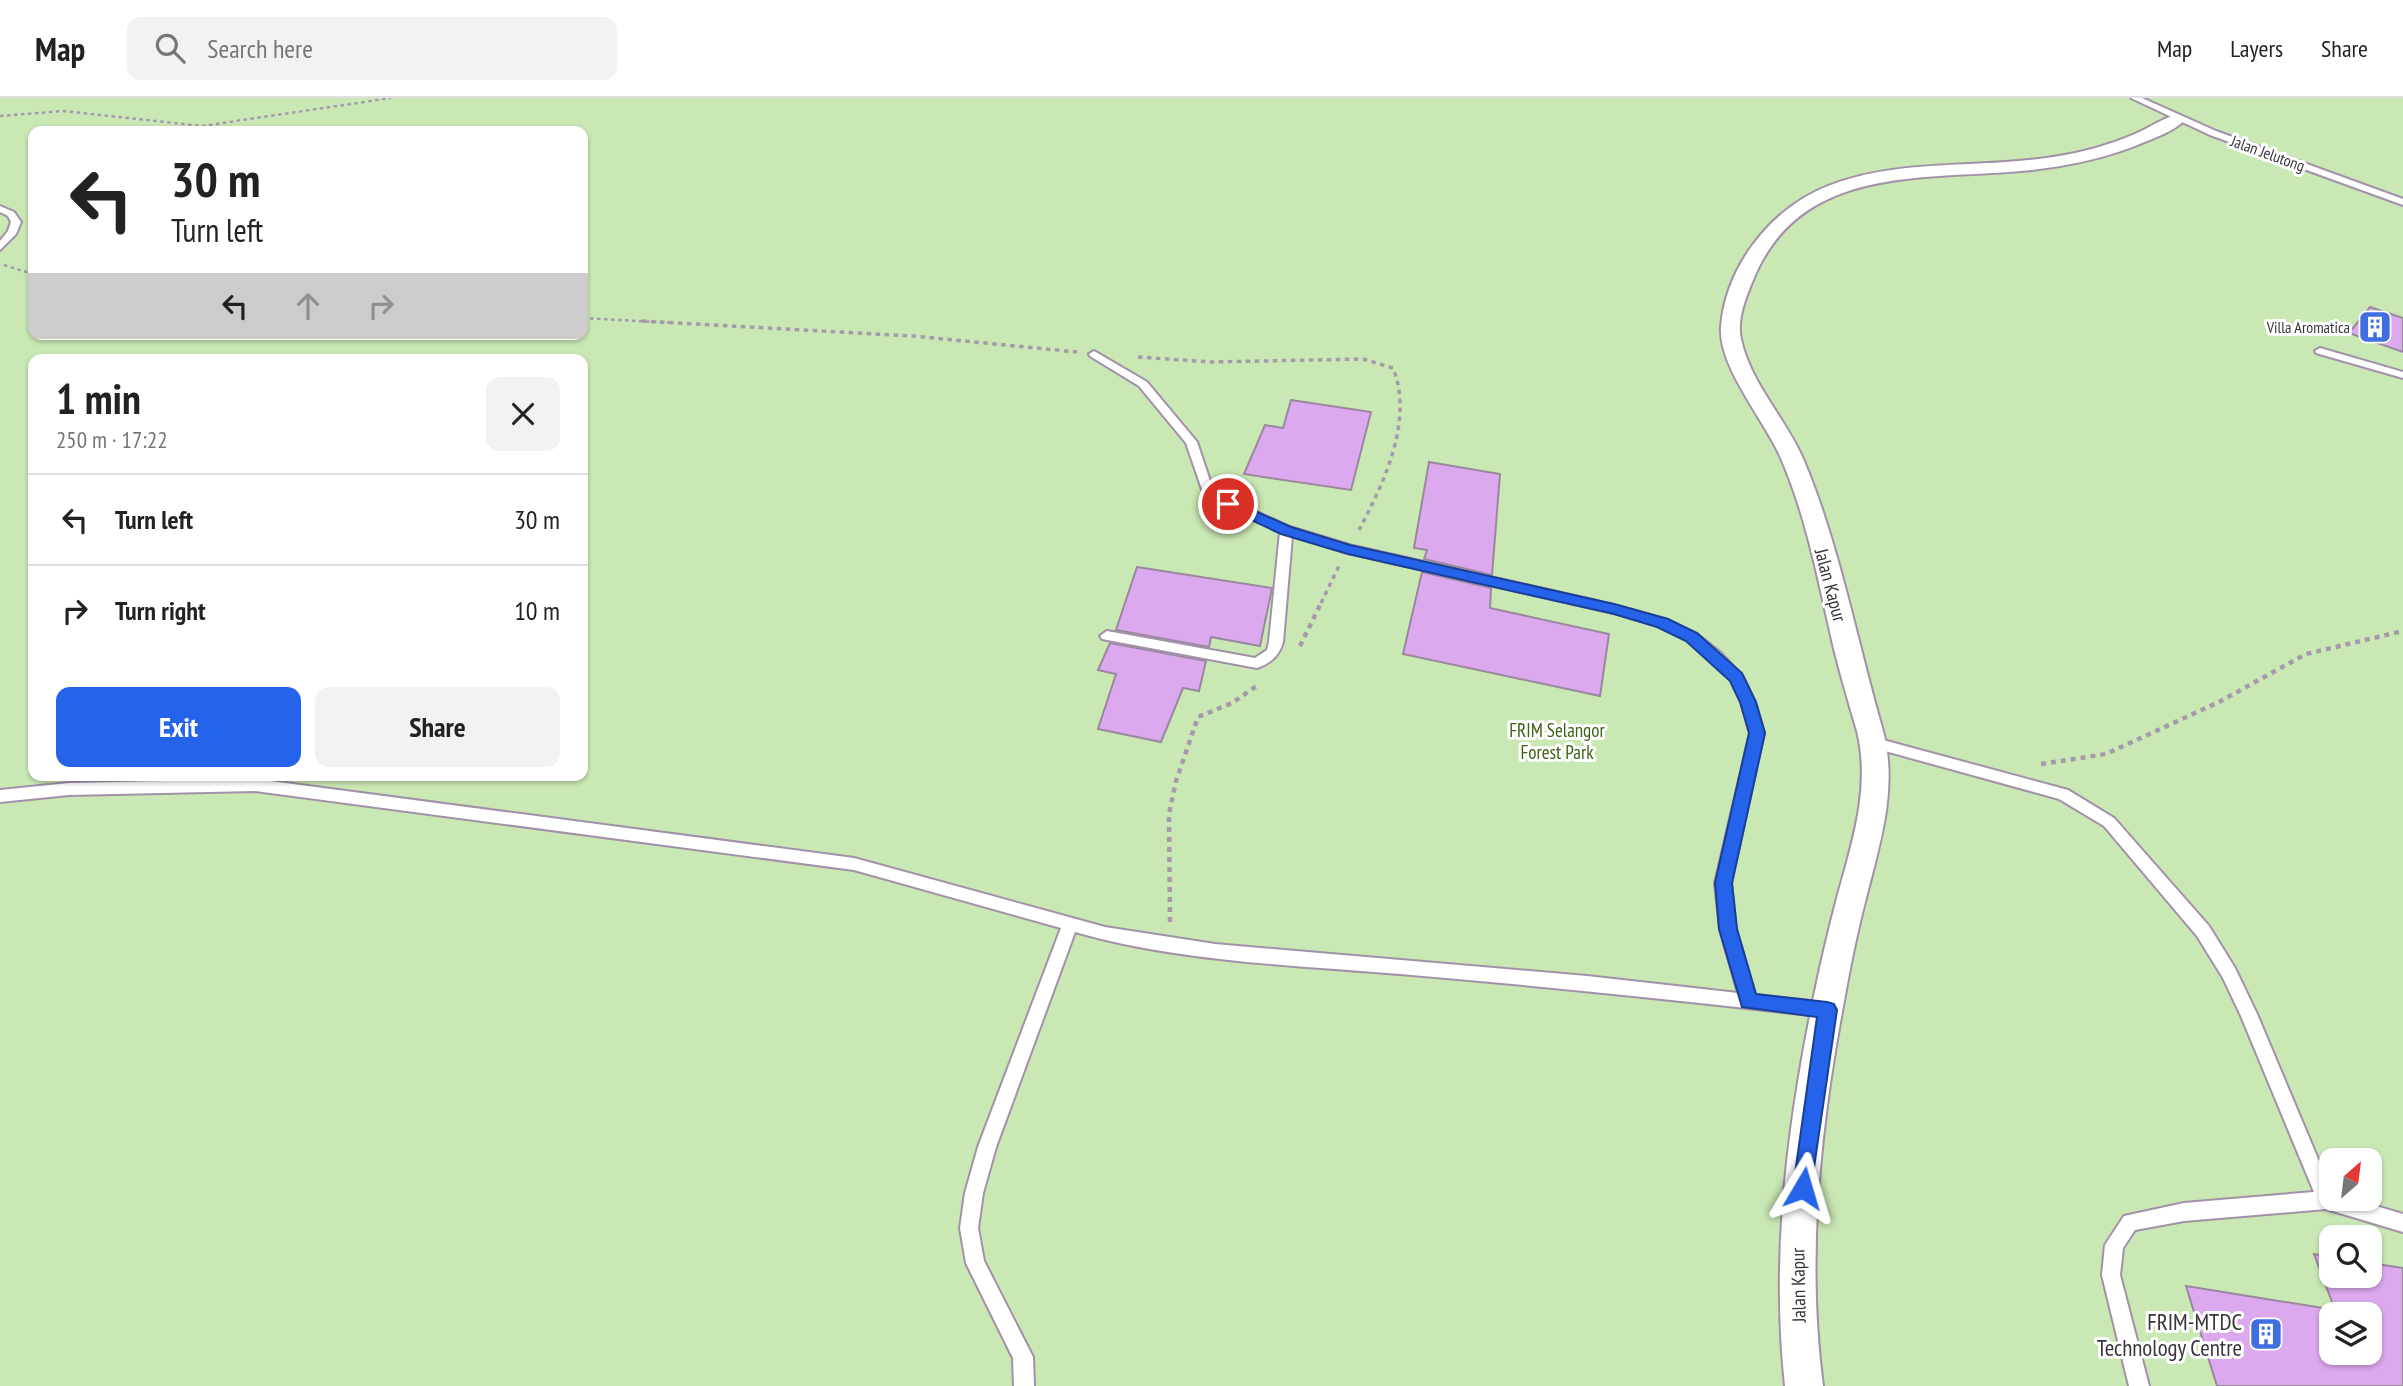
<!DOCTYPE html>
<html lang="en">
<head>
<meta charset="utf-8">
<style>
  :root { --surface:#fff; --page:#f2f2f2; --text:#222; --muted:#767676; --line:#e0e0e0; --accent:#2563eb }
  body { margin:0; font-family:"PT Sans Narrow",sans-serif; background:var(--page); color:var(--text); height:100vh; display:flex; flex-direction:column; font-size:26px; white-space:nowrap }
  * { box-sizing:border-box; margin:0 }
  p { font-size:23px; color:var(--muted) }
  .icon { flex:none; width:38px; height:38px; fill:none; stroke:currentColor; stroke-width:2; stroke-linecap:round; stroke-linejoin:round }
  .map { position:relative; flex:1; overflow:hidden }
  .sheet { position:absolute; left:28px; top:256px; width:560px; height:427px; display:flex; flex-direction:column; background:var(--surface); border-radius:14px; box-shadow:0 2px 5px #0004 }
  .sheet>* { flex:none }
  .hud { position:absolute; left:28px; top:28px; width:560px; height:214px; border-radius:14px; box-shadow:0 2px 5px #0004; background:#fff; color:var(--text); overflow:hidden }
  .needle { width:46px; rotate:28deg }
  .fabs { position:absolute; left:2319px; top:1050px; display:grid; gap:14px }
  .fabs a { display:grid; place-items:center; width:63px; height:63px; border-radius:14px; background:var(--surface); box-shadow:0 2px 5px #0004; font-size:35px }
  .pin { position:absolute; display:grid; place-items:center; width:60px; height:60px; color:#fff; margin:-30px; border:4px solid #fff; border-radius:50%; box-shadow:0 2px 7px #0007 }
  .me { position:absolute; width:77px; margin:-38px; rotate:7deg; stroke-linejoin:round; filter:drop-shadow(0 0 5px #0008) }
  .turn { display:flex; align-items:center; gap:24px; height:147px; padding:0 28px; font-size:32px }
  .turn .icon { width:91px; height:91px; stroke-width:2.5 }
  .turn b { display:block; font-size:49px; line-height:60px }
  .lanes { display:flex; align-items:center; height:66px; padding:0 28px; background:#0003; justify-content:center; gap:35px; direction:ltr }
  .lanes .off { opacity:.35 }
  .round { display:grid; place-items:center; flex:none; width:74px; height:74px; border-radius:14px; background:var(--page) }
  .headline { display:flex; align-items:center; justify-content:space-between; height:119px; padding:0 28px }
  h1 { font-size:42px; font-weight:600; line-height:52px }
  .action { display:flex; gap:14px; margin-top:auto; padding:14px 28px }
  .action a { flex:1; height:80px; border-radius:14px; background:var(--accent); color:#fff; font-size:28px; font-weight:600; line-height:80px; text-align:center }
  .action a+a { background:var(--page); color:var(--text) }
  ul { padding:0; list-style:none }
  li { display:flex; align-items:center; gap:21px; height:91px; padding:0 28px; border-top:2px solid var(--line) }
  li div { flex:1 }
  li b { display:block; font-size:26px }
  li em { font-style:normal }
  header { display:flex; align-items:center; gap:42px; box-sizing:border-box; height:98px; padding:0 35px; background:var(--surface); border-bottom:2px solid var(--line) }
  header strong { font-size:33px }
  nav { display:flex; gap:38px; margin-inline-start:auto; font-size:24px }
  .search { width:490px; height:63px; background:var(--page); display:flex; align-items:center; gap:18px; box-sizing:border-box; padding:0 24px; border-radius:14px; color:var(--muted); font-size:26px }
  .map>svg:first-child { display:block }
</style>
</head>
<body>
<header>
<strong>Map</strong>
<div class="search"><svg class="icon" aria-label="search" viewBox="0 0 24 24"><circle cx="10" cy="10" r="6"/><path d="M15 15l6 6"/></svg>Search here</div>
<nav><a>Map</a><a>Layers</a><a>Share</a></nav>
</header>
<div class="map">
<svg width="2403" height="1288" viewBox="0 0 2403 1288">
  <rect width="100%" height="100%" fill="#f7e5fe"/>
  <!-- green -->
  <path fill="#cae8b4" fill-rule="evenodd" d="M0 0H2403V1288H0ZM33 33H583V236H33ZM33 261H583V677H33ZM2331 1062H2370V1101H2331ZM2331 1139H2370V1178H2331ZM2331 1216H2370V1255H2331Z"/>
  <!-- building -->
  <g fill="#dca8ee" stroke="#99889e" stroke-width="2" fill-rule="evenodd">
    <polygon points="2370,209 2403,220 2403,254 2349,235"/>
    <polygon points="1291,302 1371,314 1351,392 1244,376 1265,327 1283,330"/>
    <polygon points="1429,364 1500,376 1492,477 1424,461 1427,452 1414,450"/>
    <polygon points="1137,469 1272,490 1260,548 1211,539 1209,549 1116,532"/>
    <polygon points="1422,474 1491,490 1490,510 1609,536 1600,598 1403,556"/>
    <polygon points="1110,545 1206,563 1199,593 1183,590 1161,644 1098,631 1116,576 1098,572"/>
    <path d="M2314 1156 2331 1159V1178H2370V1165L2403 1170V1288H2217L2186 1188 2335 1212ZM2331 1216H2370V1255H2331Z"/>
  </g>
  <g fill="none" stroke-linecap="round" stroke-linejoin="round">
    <defs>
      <g id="service">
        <polygon points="2131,0 2142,0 2216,33 2403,101 2403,107 2210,37"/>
        <polygon points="0,108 14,114 21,124 16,136 0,152 0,143 8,133 11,124 8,118 0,114"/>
        <polygon points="2320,250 2403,274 2403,280 2316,255 2315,253"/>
        <path d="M1094 253 1147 284 1197 344 1214 395 1290 429 1349 447 1614 507 1668 522 1697 536 1721 555 1743 579 1755 604 1764 635 1731 785 1736 831 1755 897 1827 905 1833 907 1835 912 1833 917 1827 919C1685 903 1543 888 1400 876 1292 867 1180 864 1075 834L996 1049 983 1095 978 1130 984 1163 1033 1259 1034 1288H1014L1013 1260 966 1165 960 1130 965 1095 978 1049 1061 830 854 772 255 693 69 697 0 704V692L69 685 255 681 854 760 1105 829 1215 846 1587 878 1738 895 1720 831 1715 785 1750 635 1741 604 1731 582 1711 561 1687 542 1659 528 1614 515 1348 455 1292 438 1283 544C1279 558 1271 565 1257 570L1102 541 1100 538 1107 533 1255 560 1267 552 1269 544 1280 434 1205 400 1186 345 1139 288 1090 258 1089 256Z"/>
        <polygon points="1872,639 2068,692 2114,720 2209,828 2235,870 2257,916 2331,1092 2331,1101 2352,1101 2403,1116 2403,1134 2326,1111 2184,1123 2135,1132 2123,1150 2120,1177 2149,1288 2129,1288 2102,1177 2105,1147 2124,1118 2184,1105 2314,1094 2241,918 2223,880 2197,838 2104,728 2059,701 1867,648 1865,644 1867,640"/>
      </g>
      <path id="minor" d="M2178 16 2186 21C2174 34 2151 41 2135 48 2102 61 2066 68 2032 72 1931 83 1806 64 1756 175 1748 194 1736 220 1741 241 1750 285 1787 322 1804 363 1840 449 1857 544 1883 633 1898 690 1880 745 1866 800 1857 834 1850 869 1844 903 1820 1030 1806 1160 1823 1288H1785C1771 1159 1787 1030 1813 903 1820 868 1828 834 1837 800 1852 745 1871 690 1857 633 1849 606 1841 579 1834 551 1819 487 1807 419 1780 358 1764 322 1718 268 1721 229 1726 167 1772 110 1828 88 1900 60 1979 71 2053 59 2081 55 2109 47 2135 36 2149 30 2163 20 2178 16Z"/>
    </defs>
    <!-- service casing -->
    <use href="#service" stroke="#a291a8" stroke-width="4"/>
    <!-- minor casing -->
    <use href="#minor" stroke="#a291a8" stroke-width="4"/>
    <!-- path-far2 -->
    <g stroke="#a699ab" stroke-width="2.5" stroke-dasharray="3.5 3.5" stroke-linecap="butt">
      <polyline points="0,18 63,13 202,28 391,0"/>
      <polyline points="4,167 33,176"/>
      <polyline points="583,220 674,225"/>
    </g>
    <!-- path-far1 -->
    <g stroke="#a699ab" stroke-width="3.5" stroke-dasharray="4.5 4.5" stroke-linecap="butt">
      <polyline points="642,223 913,238 1077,254"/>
      <path d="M1138 259 1212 264 1363 261 1393 270C1414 322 1384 385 1359 432"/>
      <polyline points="1321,505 1339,468"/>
    </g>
    <!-- path -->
    <g stroke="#a699ab" stroke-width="4.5" stroke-dasharray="5 5" stroke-linecap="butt">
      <polyline points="1300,548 1322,503"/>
      <polyline points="2041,666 2106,656 2219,604 2306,556 2403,533"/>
      <polyline points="1170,824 1169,716 1176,683 1198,619 1232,605 1258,587"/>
    </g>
    <!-- service -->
    <use href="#service" fill="#fff" fill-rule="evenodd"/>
    <!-- minor -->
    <use href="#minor" fill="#fff" fill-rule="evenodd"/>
  </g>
  <!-- route -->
  <polygon fill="#2563eb" stroke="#184099" stroke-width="2" points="1228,401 1291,429 1350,447 1614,506 1668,521 1697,535 1742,575 1756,604 1765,635 1732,785 1737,831 1756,896 1827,904 1834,906 1837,912 1810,1097 1803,1100 1796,1097 1793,1090 1817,919 1742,909 1719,831 1715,785 1749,635 1740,604 1730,583 1686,543 1657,529 1614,516 1348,456 1281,436 1224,409 1222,406"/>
  <!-- icons -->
  <defs>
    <symbol id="building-square" viewBox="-11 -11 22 22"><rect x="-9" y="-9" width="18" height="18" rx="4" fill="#3e6edf" stroke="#fff"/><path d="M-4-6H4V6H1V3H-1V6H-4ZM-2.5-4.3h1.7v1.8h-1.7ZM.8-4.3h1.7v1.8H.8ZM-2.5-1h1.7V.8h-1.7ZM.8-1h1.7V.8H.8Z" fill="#fff"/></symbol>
  </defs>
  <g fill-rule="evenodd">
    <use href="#building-square" x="2356" y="210" width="38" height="38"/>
    <use href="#building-square" x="2247" y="1217" width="38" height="38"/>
  </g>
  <g text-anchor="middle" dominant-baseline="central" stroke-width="6" stroke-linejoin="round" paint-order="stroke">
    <!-- far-street labels -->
    <g font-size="16" fill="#3a333c" stroke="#fff">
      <text transform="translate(2268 55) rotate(20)">Jalan Jelutong</text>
    </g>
    <!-- far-poi labels -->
    <g font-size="16" fill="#3a333c" stroke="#fff" text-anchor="end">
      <text x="2350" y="229">Villa Aromatica</text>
    </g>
    <!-- street labels -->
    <g font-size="19" fill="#3a333c" stroke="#fff">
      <text transform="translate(1831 487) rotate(75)">Jalan Kapur</text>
      <text transform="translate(1798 1187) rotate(-91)">Jalan Kapur</text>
    </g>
    <!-- park labels -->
    <g font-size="19" fill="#3d6213" stroke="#fff">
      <text x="1557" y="632">FRIM Selangor<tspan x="1557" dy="22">Forest Park</tspan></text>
    </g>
    <!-- near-poi labels -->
    <g font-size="23" fill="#3a333c" stroke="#fff" text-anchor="end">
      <text x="2242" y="1223">FRIM-MTDC<tspan x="2242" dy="26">Technology Centre</tspan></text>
    </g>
  </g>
</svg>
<div class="fabs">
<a><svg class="needle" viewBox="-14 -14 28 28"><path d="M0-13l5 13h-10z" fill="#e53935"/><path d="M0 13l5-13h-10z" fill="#767676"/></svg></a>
<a><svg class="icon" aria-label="search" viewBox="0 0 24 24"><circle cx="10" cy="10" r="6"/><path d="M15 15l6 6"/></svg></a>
<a><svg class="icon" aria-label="layers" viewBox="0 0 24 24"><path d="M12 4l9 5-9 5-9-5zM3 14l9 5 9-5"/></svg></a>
</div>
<div class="pin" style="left:1228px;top:406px;background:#d93025"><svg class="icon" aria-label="arrive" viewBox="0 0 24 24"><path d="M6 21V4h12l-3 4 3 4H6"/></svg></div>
<svg class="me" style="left:1803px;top:1090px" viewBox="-20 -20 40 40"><path d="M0-17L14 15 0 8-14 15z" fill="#2563eb" stroke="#fff" stroke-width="4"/></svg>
<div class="hud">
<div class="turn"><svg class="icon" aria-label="left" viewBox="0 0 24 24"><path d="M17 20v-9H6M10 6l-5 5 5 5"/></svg><div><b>30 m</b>Turn left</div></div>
<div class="lanes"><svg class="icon" aria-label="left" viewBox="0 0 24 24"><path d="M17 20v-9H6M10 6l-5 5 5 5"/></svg><svg class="icon off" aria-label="ahead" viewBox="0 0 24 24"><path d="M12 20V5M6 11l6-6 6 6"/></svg><svg class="icon off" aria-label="right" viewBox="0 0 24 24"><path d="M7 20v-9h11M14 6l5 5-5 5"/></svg></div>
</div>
<section class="sheet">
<div class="headline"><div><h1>1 min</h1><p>250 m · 17:22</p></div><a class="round"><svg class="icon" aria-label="close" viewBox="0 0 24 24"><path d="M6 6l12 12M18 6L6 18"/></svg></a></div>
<ul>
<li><svg class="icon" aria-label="left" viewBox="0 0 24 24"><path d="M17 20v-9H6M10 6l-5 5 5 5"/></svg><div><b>Turn left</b></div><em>30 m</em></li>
<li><svg class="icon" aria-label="right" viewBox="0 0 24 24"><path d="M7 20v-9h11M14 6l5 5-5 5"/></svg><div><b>Turn right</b></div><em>10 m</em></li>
</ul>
<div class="action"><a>Exit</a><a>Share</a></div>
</section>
</div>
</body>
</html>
